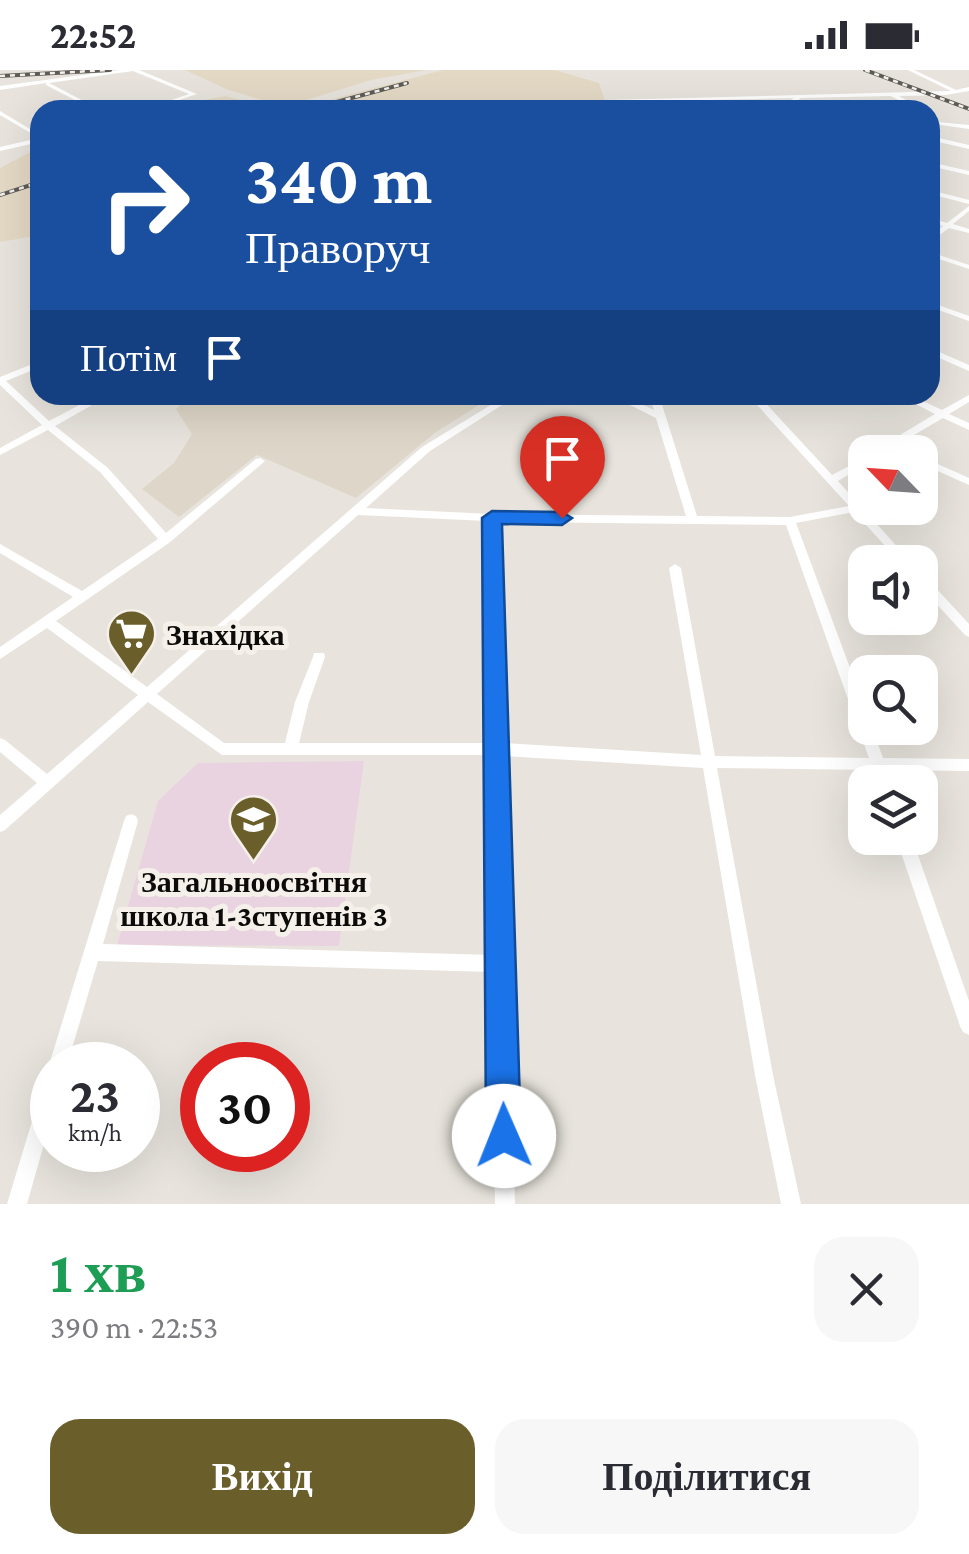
<!DOCTYPE html>
<html lang="uk">
<head>
<meta charset="utf-8">
<style>
  :root { --surface:#fff; --page:#f7f7f7; --text:#2b2b33; --muted:#7c7c81; --accent:#6a5e2b }
  body { margin:0; font-family:"Crimson Pro",serif; background:var(--page); color:var(--text); height:100vh; display:flex; flex-direction:column; font-size:38px; white-space:nowrap }
  * { box-sizing:border-box; margin:0 }
  p { font-size:32px; color:var(--muted) }
  .icon { flex:none; width:55px; height:55px; fill:none; stroke:currentColor; stroke-width:2; stroke-linecap:round; stroke-linejoin:round }
  .map { position:relative; height:1134px; overflow:hidden }
  .sheet { display:flex; flex-direction:column; background:var(--surface); flex:1 }
  .sheet>* { flex:none }
  .banner { position:absolute; left:30px; top:30px; width:910px; height:305px; border-radius:30px; box-shadow:0 10px 40px #0002; background:#1a4fa0; color:#fff; overflow:hidden }
  .needle { width:65px; rotate:295deg }
  .buttons { position:absolute; left:848px; top:365px; display:grid; gap:20px }
  .buttons a { display:grid; place-items:center; width:90px; height:90px; border-radius:20px; background:var(--surface); box-shadow:0 10px 40px #0002; font-size:50px }
  .speed { position:absolute; left:30px; top:972px; display:flex; gap:20px; font-size:50px; font-weight:700; text-align:center }
  .speed>* { display:grid; place-content:center; width:130px; height:130px; border-radius:50%; background:var(--surface); box-shadow:0 10px 40px #0002; line-height:1 }
  .speed small { font-size:25px; font-weight:400 }
  .speed .limit { border:15px solid #d22; background:#fff; color:#111 }
  .pin { position:absolute; display:grid; place-items:center; width:85px; height:85px; color:#fff; margin:-102px -42px; border-radius:50% 50% 50% 0; rotate:-45deg; box-shadow:0 0 10px #0007 }
  .pin .icon { rotate:45deg }
  .me { position:absolute; width:110px; margin:-55px; rotate:359deg; stroke-linejoin:round; filter:drop-shadow(0 0 8px #0008) }
  .turn { display:flex; align-items:center; gap:35px; height:210px; padding:0 50px; font-size:45px }
  .turn .icon { width:130px; height:130px; stroke-width:2.5 }
  .turn b { display:block; font-size:70px; line-height:85px }
  .then { display:flex; align-items:center; height:95px; padding:0 50px; background:#0003; gap:20px; font-size:38px }
  .round { display:grid; place-items:center; flex:none; width:105px; height:105px; border-radius:30px; background:var(--page) }
  .overview { display:flex; align-items:center; justify-content:space-between; height:170px; padding:0 50px }
  h1 { font-size:60px; font-weight:700; line-height:75px; color:#1e9e55 }
  .cta { display:flex; gap:20px; margin-top:auto; padding:20px 50px }
  .cta a { flex:1; height:115px; border-radius:30px; background:var(--accent); color:#fff; font-size:40px; font-weight:700; line-height:115px; text-align:center }
  .cta a+a { background:var(--page); color:var(--text) }
  .status { display:flex; justify-content:space-between; align-items:center; height:70px; padding:0 50px; background:var(--surface); direction:ltr }
  .status svg { height:28px; fill:currentColor }
  .map>svg:first-child { display:block }
</style>
</head>
<body>
<div class="status"><b>22:52</b><svg viewBox="0 0 49 12"><path d="M0 12V9h3v3zM5 12V6h3v6zM10 12V3h3v9zM15 12V0h3v12zM26 1h20v11H26zM47 4h2v5h-2z"/></svg></div>
<div class="map">
<svg width="969" height="1134" viewBox="0 0 969 1134">
  <rect width="100%" height="100%" fill="#e8e4dd"/>
  <!-- built -->
  <polygon fill="#ded7c9" points="191,325 495,325 436,362 356,428 257,385 179,447 142,419 174,393 192,364 176,339"/>
  <!-- industrial -->
  <g fill="#e4d9c5">
    <polygon points="185,0 427,0 371,10 284,37 226,19"/>
    <polygon points="443,0 555,0 599,13 606,34 483,36 470,40 291,40"/>
    <polygon points="226,26 277,40 150,40"/>
    <polygon points="40,77 40,165 0,172 0,98"/>
  </g>
  <!-- education -->
  <polygon fill="#e9d3e1" points="364,691 339,876 117,875 158,731 198,693"/>
  <g fill="none" stroke-linecap="round" stroke-linejoin="round">
    <!-- minor -->
    <g fill="#fff" fill-rule="evenodd">
      <polygon points="120,0 139,0 197,24 150,40 142,40 189,24 133,1 49,13 101,40 94,40 46,15 46,13 0,20 0,16"/>
      <polygon points="908,0 914,0 956,20 969,17 969,21 946,25 899,26 924,40 917,40 891,26 801,28 782,40 775,40 794,28 496,35 493,33 951,21"/>
      <polygon points="683,31 711,39 712,40 703,40 681,34"/>
      <polygon points="0,41 40,65 40,72 0,81 0,77 39,68 0,45"/>
      <polygon points="930,44 938,52 969,55 969,59 934,54 930,49"/>
      <polygon points="930,66 969,75 969,79 930,70"/>
      <polygon points="930,92 969,101 969,105 930,96"/>
      <polygon points="930,120 969,130 969,134 930,124"/>
      <polygon points="969,136 969,141 953,154 969,159 969,163 949,158 930,172 930,166 943,156 930,152 930,148 947,153"/>
      <polygon points="930,182 969,195 969,199 930,186"/>
      <polygon points="930,232 969,246 969,251 930,237"/>
      <polygon points="930,278 969,295 969,301 930,284"/>
      <path d="M40 291V297L6 311 49 351 98 325H110L55 356 108 398 166 463 256 389 260 388 265 391 169 473 56 551 147 617 422 377 507 325H518L430 381 366 438 492 444 686 446 656 348 610 325H622L654 340 649 325H659L697 446 790 447 849 436 748 325H758L832 405 865 388V395L838 411 911 492H900L854 442 796 453 865 638V658H872L883 688 969 689V701L888 700 892 712H878L873 700 717 698 773 1005 801 1134H781L755 1005 703 698 504 686 515 1134H495L492 902 98 891 67 995H52V1001L49 995 124 751 126 746 131 744 136 746 138 751 103 874 492 885 489 685H222L148 632 5 760 0 762V745L37 713 0 682V668L5 670 47 704 138 625 47 558 0 589V577L73 527 0 483V474L82 521 158 469 100 402 48 360 0 385V378L42 355 0 315V307ZM358 445 487 451 489 673H299L309 632 325 587 324 583H314L313 587 295 632 285 673H224L157 624ZM498 452 786 455 869 688 715 686 681 498 675 494 669 498 701 685 503 673Z"/>
      <polygon points="898,325 910,325 942,340 969,325 969,332 949,344 969,353 969,360 943,348 885,382 874,382 875,380 935,344"/>
      <polygon points="920,386 969,408 969,415 920,393"/>
      <polygon points="920,504 924,505 969,554 969,567 965,565 920,516"/>
      <polygon points="896,768 912,768 969,931 969,965 963,962 960,956"/>
      <polygon points="52,1006 52,1046 27,1134 7,1134 43,1015 45,1008"/>
    </g>
    <defs>
      <g id="rail">
        <polyline points="865,0 969,39"/>
        <polyline points="0,6 110,0"/>
        <polyline points="307,40 407,13"/>
        <polyline points="0,125 40,112"/>
      </g>
    </defs>
    <!-- rail casing -->
    <use href="#rail" stroke="#5e5c58" stroke-width="4"/>
    <!-- rail -->
    <use href="#rail" stroke="#f5f1ea" stroke-width="2.5" stroke-dasharray="5" stroke-linecap="butt"/>
  </g>
  <!-- route -->
  <polygon fill="#1a73e8" stroke="#114b97" stroke-width="2.5" points="492,441 562,442 572,448 562,455 502,454 521,1066 516,1078 504,1083 491,1078 486,1066 482,448"/>
  <!-- icons -->
  <defs>
    <symbol id="supermarket-pin" viewBox="-11 -11 22 30"><path d="M0 17L-7.5 6A9.5 9.5 0 1 1 7.5 6Z" fill="#6a5e2b" stroke="#f5f1ea"/><path d="M-6-5.5h2.5l.6 2H6L4.5 2H-2.5L-4.4-4H-6ZM-1.5 3.2a1.3 1.3 0 1 0 .1 0ZM3 3.2a1.3 1.3 0 1 0 .1 0Z" fill="#fff"/></symbol>
    <symbol id="school-pin" viewBox="-11 -11 22 30"><path d="M0 17L-7.5 6A9.5 9.5 0 1 1 7.5 6Z" fill="#6a5e2b" stroke="#f5f1ea"/><path d="M0-5L7-2L0 1L-7-2ZM-4 1L0 2.5L4 1V4Q0 6-4 4Z" fill="#fff"/></symbol>
  </defs>
  <g fill-rule="evenodd">
    <use href="#supermarket-pin" x="104" y="536" width="55" height="75"/>
    <use href="#school-pin" x="226" y="722" width="55" height="75"/>
  </g>
  <g text-anchor="middle" dominant-baseline="central" stroke-width="10" stroke-linejoin="round" paint-order="stroke">
    <!-- poi labels -->
    <g font-size="30" font-weight="bold" fill="#0c0b09" stroke="#f5f1ea" text-anchor="start">
      <text x="166" y="564">Знахідка</text>
      <text x="254" y="811" text-anchor="middle">Загальноосвiтня<tspan x="254" dy="34">школа 1-3ступенiв 3</tspan></text>
    </g>
  </g>
</svg>
<div class="buttons">
<a><svg class="needle" viewBox="-14 -14 28 28"><path d="M0-13l5 13h-10z" fill="#e53935"/><path d="M0 13l5-13h-10z" fill="#7c7c81"/></svg></a>
<a><svg class="icon" aria-label="sound" viewBox="0 0 24 24"><path d="M4 9h4l5-4v14l-5-4H4zM17 9q2 3 0 6"/></svg></a>
<a><svg class="icon" aria-label="search" viewBox="0 0 24 24"><circle cx="10" cy="10" r="6"/><path d="M15 15l6 6"/></svg></a>
<a><svg class="icon" aria-label="layers" viewBox="0 0 24 24"><path d="M12 4l9 5-9 5-9-5zM3 14l9 5 9-5"/></svg></a>
</div>
<div class="speed"><div>23<small>km/h</small></div><div class="limit">30</div></div>
<div class="pin" style="left:562px;top:448px;background:#d93025"><svg class="icon" aria-label="arrive" viewBox="0 0 24 24"><path d="M6 21V4h12l-3 4 3 4H6"/></svg></div>
<svg class="me" style="left:504px;top:1066px" viewBox="-20 -20 40 40"><circle r="19" fill="#fff"/><path d="M0-13L10 11 0 6-10 11z" fill="#1a73e8"/></svg>
<div class="banner">
<div class="turn"><svg class="icon" aria-label="right" viewBox="0 0 24 24"><path d="M7 20v-9h11M14 6l5 5-5 5"/></svg><div><b>340 m</b>Праворуч</div></div>
<div class="then">Потім<svg class="icon" aria-label="arrive" viewBox="0 0 24 24"><path d="M6 21V4h12l-3 4 3 4H6"/></svg></div>
</div>
</div>
<section class="sheet">
<div class="overview"><div><h1>1 хв</h1><p>390 m · 22:53</p></div><a class="round"><svg class="icon" aria-label="close" viewBox="0 0 24 24"><path d="M6 6l12 12M18 6L6 18"/></svg></a></div>
<div class="cta"><a>Вихід</a><a>Поділитися</a></div>
</section>
</body>
</html>
